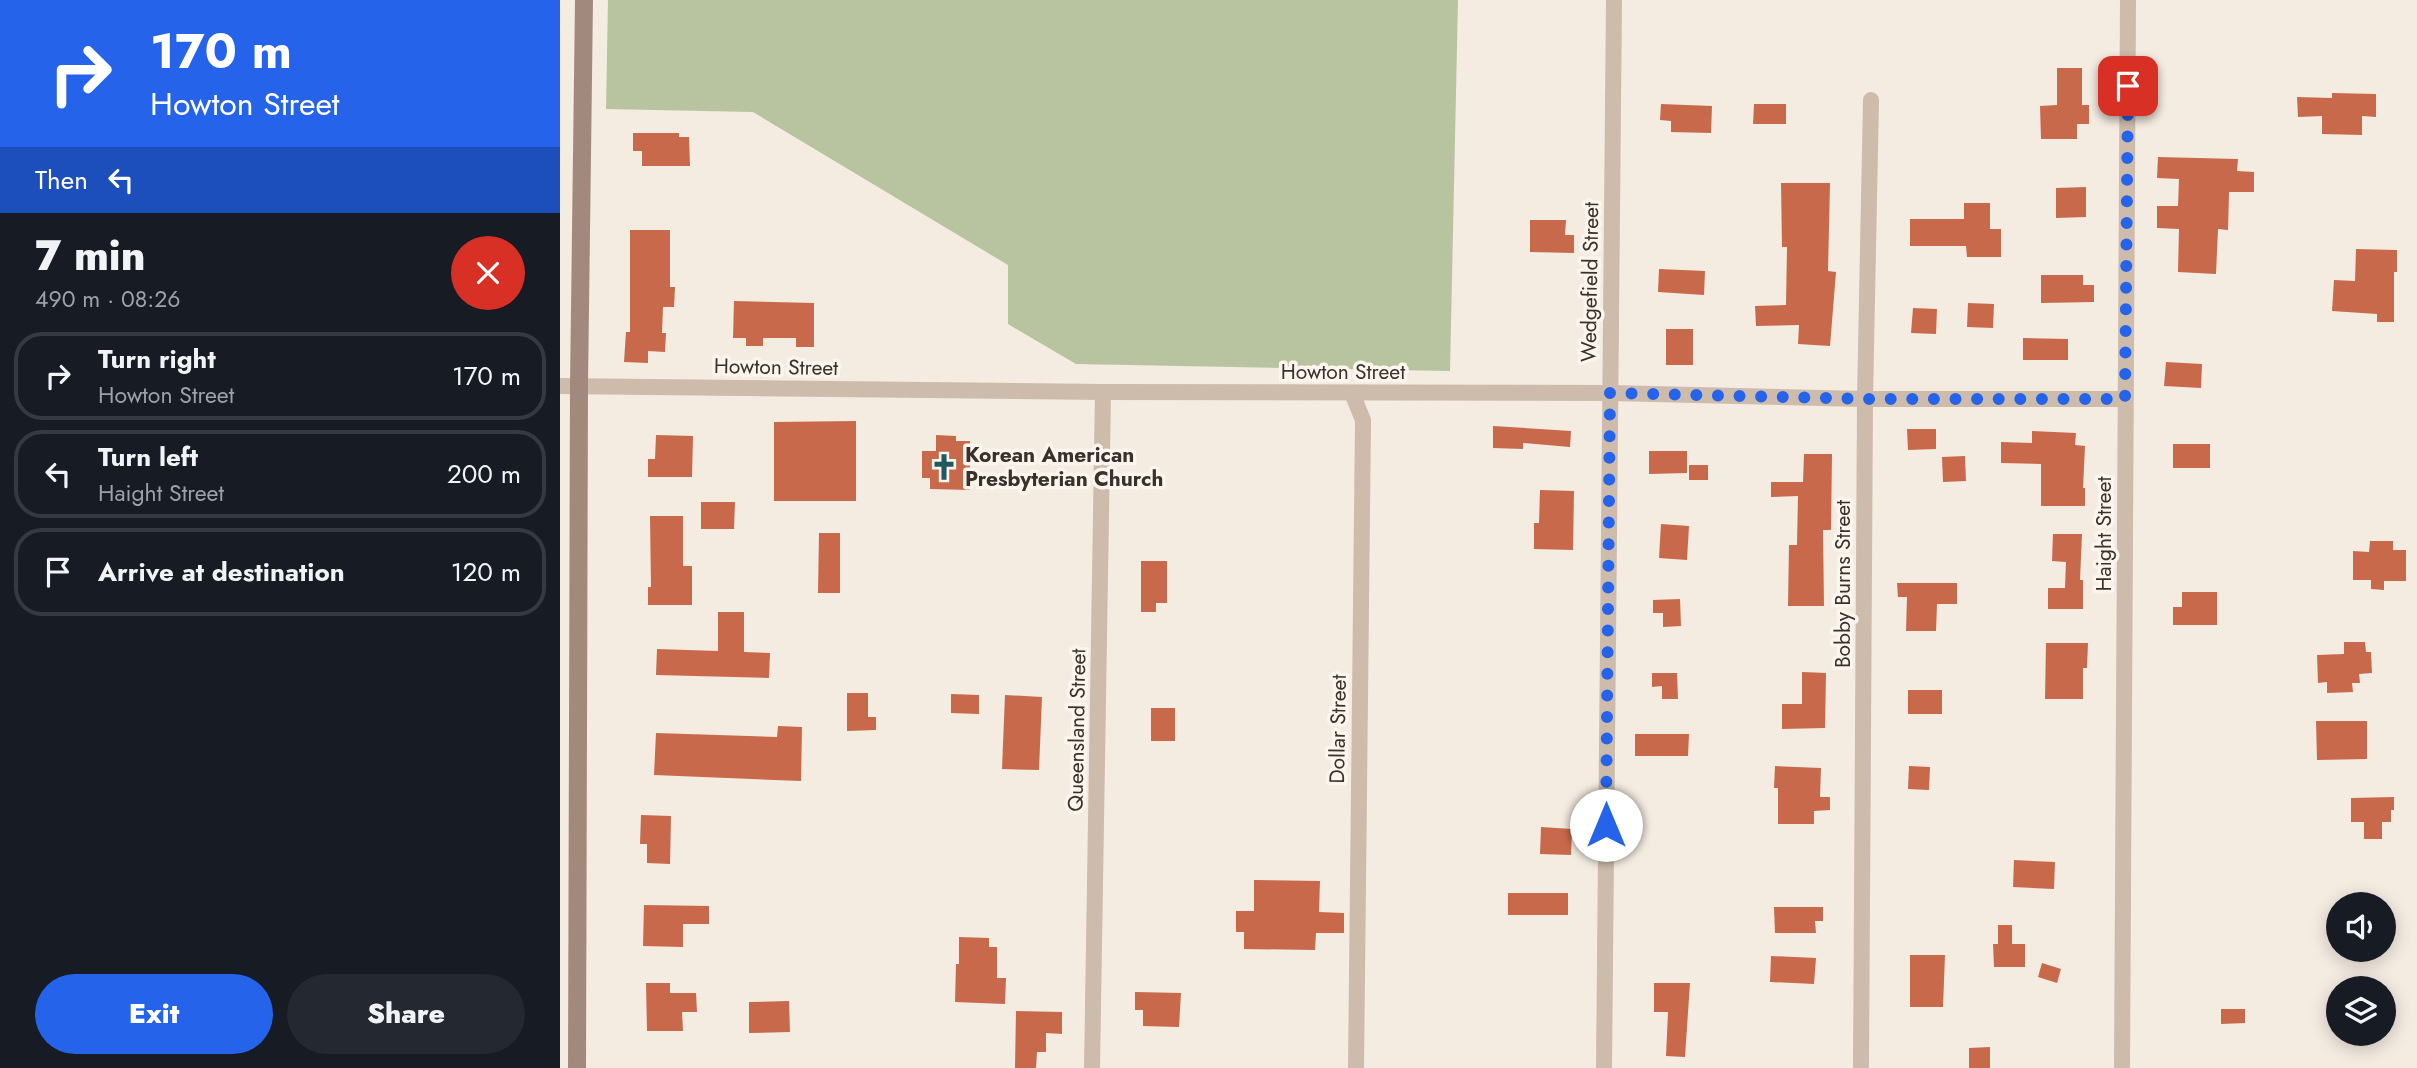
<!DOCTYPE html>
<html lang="en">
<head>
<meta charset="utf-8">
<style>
  :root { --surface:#171b24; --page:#242831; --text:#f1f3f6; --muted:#9ea1a6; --line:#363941; --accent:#2563eb }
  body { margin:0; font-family:Jost,sans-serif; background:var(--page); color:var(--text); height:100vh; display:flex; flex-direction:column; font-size:26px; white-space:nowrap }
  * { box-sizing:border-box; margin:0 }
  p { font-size:23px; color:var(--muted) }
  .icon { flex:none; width:38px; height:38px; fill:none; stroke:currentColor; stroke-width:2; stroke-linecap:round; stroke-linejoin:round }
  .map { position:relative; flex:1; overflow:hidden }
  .side { display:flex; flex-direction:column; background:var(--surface); width:560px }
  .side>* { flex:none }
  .hud { background:#2563eb; color:#fff; overflow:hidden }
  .controls { position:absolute; left:1766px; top:892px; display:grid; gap:14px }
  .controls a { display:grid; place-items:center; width:70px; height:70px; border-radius:50%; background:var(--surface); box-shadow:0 4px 18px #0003; font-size:35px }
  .pin { position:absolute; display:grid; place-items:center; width:60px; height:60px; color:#fff; margin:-30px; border-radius:14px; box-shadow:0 4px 10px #0006 }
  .me { position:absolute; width:77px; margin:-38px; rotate:0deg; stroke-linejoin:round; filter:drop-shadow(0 0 5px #0008) }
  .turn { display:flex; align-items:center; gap:24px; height:147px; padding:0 35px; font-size:32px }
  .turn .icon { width:91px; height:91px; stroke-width:2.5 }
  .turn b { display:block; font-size:49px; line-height:60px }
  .then { display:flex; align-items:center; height:66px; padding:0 35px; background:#0003; gap:14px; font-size:26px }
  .round { display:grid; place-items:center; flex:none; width:74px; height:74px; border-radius:37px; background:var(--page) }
  .overview { display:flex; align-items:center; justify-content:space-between; height:119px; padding:0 35px }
  h1 { font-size:42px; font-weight:800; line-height:52px }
  .cta { display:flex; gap:14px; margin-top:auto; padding:14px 35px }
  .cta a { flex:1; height:80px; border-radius:42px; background:var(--accent); color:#fff; font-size:28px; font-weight:800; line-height:80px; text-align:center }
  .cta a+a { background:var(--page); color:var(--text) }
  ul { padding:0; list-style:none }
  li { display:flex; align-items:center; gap:21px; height:88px; margin:0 14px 10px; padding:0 21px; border:4px solid var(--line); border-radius:28px }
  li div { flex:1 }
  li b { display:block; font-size:26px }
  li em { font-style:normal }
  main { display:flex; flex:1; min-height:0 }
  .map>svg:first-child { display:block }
</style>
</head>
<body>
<main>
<section class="side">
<div class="hud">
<div class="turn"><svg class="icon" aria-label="right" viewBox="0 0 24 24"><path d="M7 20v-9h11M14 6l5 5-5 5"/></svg><div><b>170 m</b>Howton Street</div></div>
<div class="then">Then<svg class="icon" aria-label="left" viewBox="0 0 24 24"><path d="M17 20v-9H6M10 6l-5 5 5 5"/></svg></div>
</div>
<div class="overview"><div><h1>7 min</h1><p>490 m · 08:26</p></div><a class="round" style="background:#d93025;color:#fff"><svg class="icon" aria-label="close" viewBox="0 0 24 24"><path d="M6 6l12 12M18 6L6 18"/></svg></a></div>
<ul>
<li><svg class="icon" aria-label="right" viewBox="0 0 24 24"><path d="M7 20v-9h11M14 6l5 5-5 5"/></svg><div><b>Turn right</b><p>Howton Street</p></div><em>170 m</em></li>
<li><svg class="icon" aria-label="left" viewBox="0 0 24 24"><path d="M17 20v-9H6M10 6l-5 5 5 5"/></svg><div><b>Turn left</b><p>Haight Street</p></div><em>200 m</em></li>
<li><svg class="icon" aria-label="arrive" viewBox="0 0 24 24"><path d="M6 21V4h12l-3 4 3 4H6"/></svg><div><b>Arrive at destination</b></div><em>120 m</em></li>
</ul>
<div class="cta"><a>Exit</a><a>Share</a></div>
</section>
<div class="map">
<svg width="1857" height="1068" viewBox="0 0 1857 1068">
  <rect width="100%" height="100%" fill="#f4ebe1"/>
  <!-- green -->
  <polygon fill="#b8c4a0" points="48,0 898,0 890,371 516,364 448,324 448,265 193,112 46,109"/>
  <!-- building -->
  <g fill="#c8694b">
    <polygon points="1497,68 1522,68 1522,105 1529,105 1529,124 1517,124 1517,139 1481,139 1480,106 1497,105"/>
    <polygon points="1772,93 1816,94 1816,117 1802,116 1802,135 1762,134 1762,116 1738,117 1737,97 1772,98"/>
    <polygon points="1101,104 1152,106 1151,133 1111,132 1111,121 1100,120"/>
    <polygon points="1194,104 1226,104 1226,124 1193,124"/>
    <polygon points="73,133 119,133 119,137 129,137 130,166 82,166 82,151 73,151"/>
    <polygon points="1598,157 1678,159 1677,171 1694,172 1694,192 1669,192 1668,230 1658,229 1656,274 1618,272 1619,229 1597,228 1597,206 1618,206 1619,179 1597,178"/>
    <polygon points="1221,183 1270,183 1268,271 1276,272 1270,346 1238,344 1239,325 1196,326 1195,306 1226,305 1227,247 1222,247"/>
    <polygon points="1526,187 1526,217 1496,218 1496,188"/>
    <polygon points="1404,203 1430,203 1430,229 1441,229 1441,257 1407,257 1406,246 1350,246 1350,219 1404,219"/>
    <polygon points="970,220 1006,220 1005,235 1014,235 1014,253 970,252"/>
    <polygon points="70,230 110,230 110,287 115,287 114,307 103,307 102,333 106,333 105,352 88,351 88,363 64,362 66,332 70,332"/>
    <polygon points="1796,249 1837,250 1837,272 1834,272 1834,322 1817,322 1817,314 1772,311 1774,280 1795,281"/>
    <polygon points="1099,269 1145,271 1144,295 1098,292"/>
    <polygon points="1481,275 1523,275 1523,285 1534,285 1534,302 1481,303"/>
    <polygon points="174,301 254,303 254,347 236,347 236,338 203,338 203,346 186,346 186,338 173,338"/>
    <polygon points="1408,303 1434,304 1433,328 1407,327"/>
    <polygon points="1353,308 1377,309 1376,334 1351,333"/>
    <rect x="1106" y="329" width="27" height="36"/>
    <polygon points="1463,338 1508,339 1508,360 1463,360"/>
    <polygon points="1606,362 1642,364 1641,388 1604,386"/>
    <polygon points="296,421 296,501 214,501 214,422"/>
    <polygon points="933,426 1011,431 1010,447 963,443 963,449 933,448"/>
    <polygon points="1347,429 1376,429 1376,449 1348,450"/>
    <polygon points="1472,431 1516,433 1515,445 1525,446 1523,488 1525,488 1525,506 1481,506 1481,464 1441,463 1441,442 1472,443"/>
    <polygon points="96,435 133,436 132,477 88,477 88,459 95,459"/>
    <polygon points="376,435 396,436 396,441 410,441 410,490 370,489 370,478 362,478 362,451 376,451"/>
    <rect x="1613" y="444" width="37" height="24"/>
    <polygon points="1089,451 1127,451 1127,473 1089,474"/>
    <polygon points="1244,454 1272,454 1271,530 1263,530 1264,606 1228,606 1229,545 1237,545 1238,496 1211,497 1211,482 1243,482"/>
    <polygon points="1405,456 1406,481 1383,482 1382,457"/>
    <rect x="1129" y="465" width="19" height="15"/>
    <polygon points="980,490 1014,491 1013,550 974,549 974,523 979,523"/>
    <polygon points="141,502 175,502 174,529 141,529"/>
    <polygon points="90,516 123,516 123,566 132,566 132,605 88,605 88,587 91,587"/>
    <polygon points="1101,524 1129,526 1127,560 1099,558"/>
    <polygon points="259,533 280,533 280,593 258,593"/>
    <polygon points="1493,534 1522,534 1520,580 1523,580 1523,609 1488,609 1488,588 1505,588 1506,562 1492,561"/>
    <polygon points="1810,541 1833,541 1833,550 1846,550 1846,581 1824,581 1824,590 1811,589 1811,580 1793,580 1793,551 1809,552"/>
    <polygon points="581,561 607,561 607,603 596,603 596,612 581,612"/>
    <polygon points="1337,583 1397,583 1397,604 1377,604 1376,631 1346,631 1347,597 1338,597"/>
    <polygon points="1622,592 1657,592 1657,625 1613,625 1613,607 1622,607"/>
    <polygon points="1120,599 1121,626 1103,627 1103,613 1093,613 1093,600"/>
    <polygon points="158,612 184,612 184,652 210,653 209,678 96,675 97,649 158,651"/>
    <polygon points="1784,642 1805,642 1806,652 1811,652 1812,673 1799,674 1800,683 1792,683 1793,692 1767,693 1767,682 1758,683 1757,655 1784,654"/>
    <polygon points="1486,643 1528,643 1527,668 1523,668 1523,699 1485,699"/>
    <polygon points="1242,672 1266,673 1265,728 1222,729 1222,704 1242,704"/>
    <polygon points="1092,673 1117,673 1118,699 1102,699 1102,686 1092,687"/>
    <rect x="1348" y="690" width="34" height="24"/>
    <polygon points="287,693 308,693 308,717 316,717 316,730 287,731"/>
    <polygon points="391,694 419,695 419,714 391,713"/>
    <polygon points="445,695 482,697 479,770 442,769"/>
    <rect x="591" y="708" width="24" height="33"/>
    <polygon points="1756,721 1807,721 1807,759 1757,760"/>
    <polygon points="218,726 242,727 241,781 94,775 96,733 217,737"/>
    <polygon points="1075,734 1129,734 1128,756 1075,756"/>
    <polygon points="1215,766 1261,768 1260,797 1270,797 1270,810 1254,811 1254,824 1218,824 1218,788 1214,788"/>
    <polygon points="1349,766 1370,767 1369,790 1348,789"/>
    <polygon points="1834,797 1834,810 1831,810 1831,822 1822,822 1822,839 1804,839 1804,822 1791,822 1791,798"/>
    <polygon points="81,815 111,816 110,864 87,863 87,844 80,844"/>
    <polygon points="981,827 1012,829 1011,855 980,854"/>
    <polygon points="1454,860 1495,862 1494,889 1453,887"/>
    <polygon points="694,880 760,881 759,912 784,913 784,933 756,933 755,950 684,949 684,932 676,932 676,911 694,911"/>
    <rect x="948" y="893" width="60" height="22"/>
    <polygon points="84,905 149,906 149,924 123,924 123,947 83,946"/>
    <polygon points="1214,907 1263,907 1263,921 1255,921 1256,933 1215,933"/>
    <polygon points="1438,925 1452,925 1452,944 1465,944 1465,967 1434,967 1433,944 1438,944"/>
    <polygon points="399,937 429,938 429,947 437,947 437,978 446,978 445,1004 395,1002 396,964 399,964"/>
    <polygon points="1350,955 1385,955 1383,1007 1350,1007"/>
    <polygon points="1211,956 1256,958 1254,984 1210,982"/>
    <polygon points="1482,963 1501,969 1497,983 1478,977"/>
    <polygon points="86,983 110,983 110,993 136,993 137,1012 122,1012 123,1031 87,1031"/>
    <polygon points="1094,983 1130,983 1125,1057 1106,1056 1108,1012 1094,1012"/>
    <polygon points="575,992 621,993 619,1027 583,1026 583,1010 575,1010"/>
    <polygon points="229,1001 230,1032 189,1033 189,1002"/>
    <polygon points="1661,1009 1685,1009 1685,1023 1661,1024"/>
    <polygon points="456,1011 502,1012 502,1034 486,1033 486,1052 477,1052 476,1068 455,1068"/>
    <polygon points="1430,1047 1430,1068 1409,1068 1409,1048"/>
  </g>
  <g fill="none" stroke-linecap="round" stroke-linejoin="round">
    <!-- street -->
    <g stroke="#cdbbac" stroke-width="16">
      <polyline points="0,386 543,392 1050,393 1305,399 1565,399"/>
      <polyline points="792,393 803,420 796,1068"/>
      <polyline points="532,1068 543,392"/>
      <polyline points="1044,1068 1054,0"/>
      <polyline points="1301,1068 1305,399 1311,100"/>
      <polyline points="1562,1068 1568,0"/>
    </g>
    <!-- secondary -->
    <polyline stroke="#a18a7d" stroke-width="18" points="17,1068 19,386 24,0"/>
  </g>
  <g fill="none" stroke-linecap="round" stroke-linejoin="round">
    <!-- route -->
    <polyline stroke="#2563eb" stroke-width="12" stroke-dasharray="0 21.6" points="1046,825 1050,393 1305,399 1565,399 1568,86"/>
  </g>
  <!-- icons -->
  <defs>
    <symbol id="church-bare" viewBox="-9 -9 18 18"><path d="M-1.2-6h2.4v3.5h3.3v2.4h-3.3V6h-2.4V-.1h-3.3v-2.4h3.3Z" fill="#1f5a5e" stroke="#fbf5ee" stroke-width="2.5" paint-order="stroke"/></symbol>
  </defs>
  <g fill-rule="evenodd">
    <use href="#church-bare" x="365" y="448" width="38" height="38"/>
  </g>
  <g text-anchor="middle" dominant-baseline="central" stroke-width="7" stroke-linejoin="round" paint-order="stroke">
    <!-- street labels -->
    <g font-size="21" fill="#3b302b" stroke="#fbf5ee">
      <text transform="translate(1030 282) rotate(-89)">Wedgefield Street</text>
      <text transform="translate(216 367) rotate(1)">Howton Street</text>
      <text x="783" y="372">Howton Street</text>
      <text transform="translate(1544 534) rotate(-90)">Haight Street</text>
      <text transform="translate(1283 584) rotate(-90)">Bobby Burns Street</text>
      <text transform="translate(778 729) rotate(-89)">Dollar Street</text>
      <text transform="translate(517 730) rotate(-89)">Queensland Street</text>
    </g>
    <!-- poi labels -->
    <g font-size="21" font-weight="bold" fill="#3b302b" stroke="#fbf5ee" text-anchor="start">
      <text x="405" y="455">Korean American<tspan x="405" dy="24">Presbyterian Church</tspan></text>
    </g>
  </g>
</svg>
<div class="controls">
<a><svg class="icon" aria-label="sound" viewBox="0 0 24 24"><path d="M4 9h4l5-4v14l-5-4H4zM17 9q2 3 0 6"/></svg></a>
<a><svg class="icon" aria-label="layers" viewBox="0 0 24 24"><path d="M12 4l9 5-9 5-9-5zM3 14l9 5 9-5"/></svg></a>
</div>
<div class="pin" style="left:1568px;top:86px;background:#d93025"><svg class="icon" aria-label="arrive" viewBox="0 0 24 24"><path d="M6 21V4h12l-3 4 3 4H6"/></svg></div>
<svg class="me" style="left:1046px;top:825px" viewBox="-20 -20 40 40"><circle r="19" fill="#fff"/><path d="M0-13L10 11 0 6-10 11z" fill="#2563eb"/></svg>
</div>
</main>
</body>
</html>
